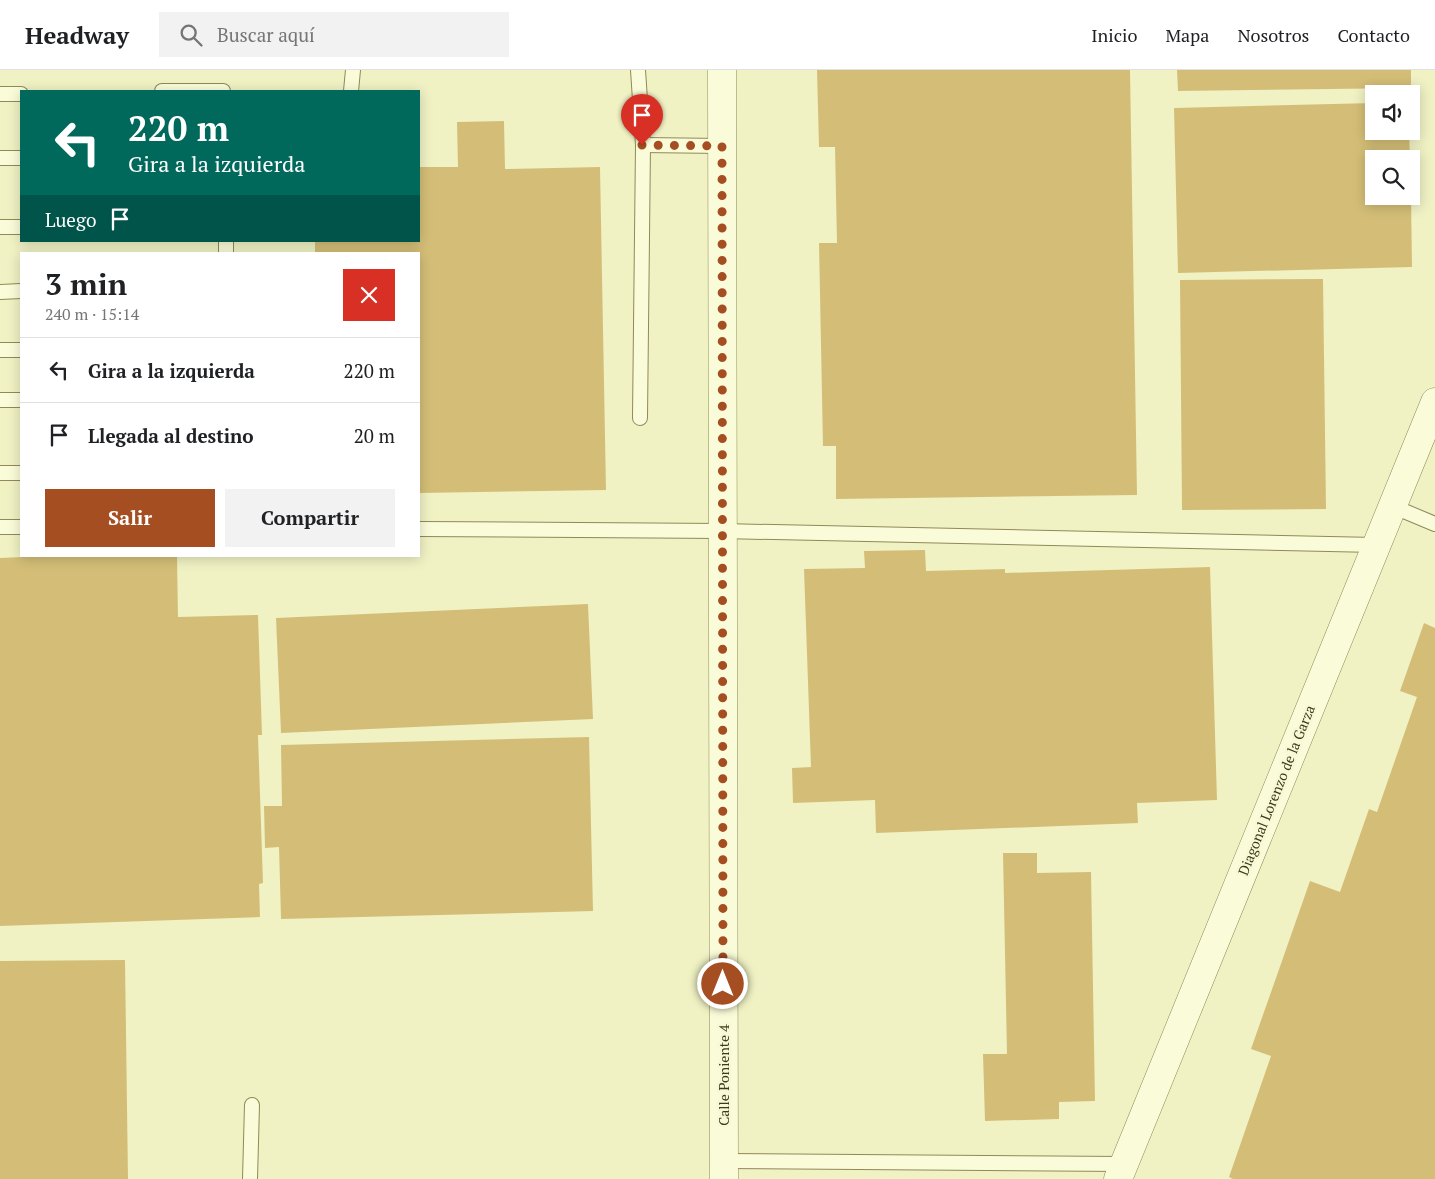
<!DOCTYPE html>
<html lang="es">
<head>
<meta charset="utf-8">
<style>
  :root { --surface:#fff; --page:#f2f2f2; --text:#202124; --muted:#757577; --line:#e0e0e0; --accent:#a54e22 }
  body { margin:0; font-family:"PT Serif",serif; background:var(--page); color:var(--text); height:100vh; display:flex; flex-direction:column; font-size:19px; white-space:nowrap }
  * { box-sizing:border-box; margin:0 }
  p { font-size:16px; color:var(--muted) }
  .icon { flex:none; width:28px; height:28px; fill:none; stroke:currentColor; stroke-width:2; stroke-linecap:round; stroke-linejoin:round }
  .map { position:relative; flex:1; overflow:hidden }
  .sheet { position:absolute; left:20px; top:182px; width:400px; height:305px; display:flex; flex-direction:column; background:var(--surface); border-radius:0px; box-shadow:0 2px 12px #0003 }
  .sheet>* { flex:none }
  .top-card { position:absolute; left:20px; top:20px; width:400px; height:152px; border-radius:0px; box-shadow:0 2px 12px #0003; background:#00695c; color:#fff; overflow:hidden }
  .buttons { position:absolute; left:1365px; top:15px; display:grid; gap:10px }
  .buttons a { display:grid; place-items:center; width:55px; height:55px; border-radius:0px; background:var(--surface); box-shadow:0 2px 12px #0003; font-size:25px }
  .pin { position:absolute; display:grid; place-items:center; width:42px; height:42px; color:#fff; margin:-51px -21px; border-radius:50% 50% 50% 0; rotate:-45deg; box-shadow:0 0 5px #0007 }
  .pin .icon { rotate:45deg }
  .me { position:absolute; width:55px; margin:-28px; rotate:0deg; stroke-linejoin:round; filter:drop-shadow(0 0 4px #0008) }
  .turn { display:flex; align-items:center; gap:18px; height:105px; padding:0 25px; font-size:22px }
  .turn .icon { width:65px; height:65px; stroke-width:2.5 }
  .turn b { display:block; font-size:35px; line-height:42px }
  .then { display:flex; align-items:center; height:48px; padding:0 25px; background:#0003; gap:10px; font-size:19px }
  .round { display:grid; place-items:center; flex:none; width:52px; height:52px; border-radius:0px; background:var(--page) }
  .summary { display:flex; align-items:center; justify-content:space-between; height:85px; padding:0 25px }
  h1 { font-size:30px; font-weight:700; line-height:38px }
  .button { display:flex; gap:10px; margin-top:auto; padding:10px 25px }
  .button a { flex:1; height:58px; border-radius:0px; background:var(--accent); color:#fff; font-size:20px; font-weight:700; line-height:58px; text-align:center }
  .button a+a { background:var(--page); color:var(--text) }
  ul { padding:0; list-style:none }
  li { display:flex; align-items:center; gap:15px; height:65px; padding:0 25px; border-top:1px solid var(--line) }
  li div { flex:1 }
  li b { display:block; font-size:19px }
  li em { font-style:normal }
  header { display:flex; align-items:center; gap:30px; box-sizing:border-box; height:70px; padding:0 25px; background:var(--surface); border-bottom:1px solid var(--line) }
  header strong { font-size:24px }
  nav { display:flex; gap:28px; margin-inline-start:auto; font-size:18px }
  .search { width:350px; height:45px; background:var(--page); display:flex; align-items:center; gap:12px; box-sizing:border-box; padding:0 18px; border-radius:0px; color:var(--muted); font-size:19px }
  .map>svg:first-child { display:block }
</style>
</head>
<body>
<header>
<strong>Headway</strong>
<div class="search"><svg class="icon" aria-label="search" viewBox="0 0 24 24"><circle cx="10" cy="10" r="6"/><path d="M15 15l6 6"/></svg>Buscar aquí</div>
<nav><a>Inicio</a><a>Mapa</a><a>Nosotros</a><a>Contacto</a></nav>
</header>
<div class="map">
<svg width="1435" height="1109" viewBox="0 0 1435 1109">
  <rect width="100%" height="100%" fill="#f0f2c4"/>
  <!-- building -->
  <g fill="#d4be77">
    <polygon points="817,0 1130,0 1137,425 836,429 836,376 823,376 819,173 837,173 835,77 819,77"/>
    <polygon points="1177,0 1411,0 1411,18 1178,21"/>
    <polygon points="1374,33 1374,61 1409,61 1410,89 1374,89 1374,126 1411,126 1412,197 1178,203 1174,38"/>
    <polygon points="504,51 505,99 600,97 606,420 419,423 419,184 315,184 315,171 419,171 419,97 458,97 457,52"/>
    <polygon points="1323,209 1326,439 1182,440 1180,210"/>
    <polygon points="925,480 926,501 1005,499 1005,503 1210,497 1217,730 1137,733 1138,753 876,763 875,730 793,733 792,698 811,697 804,499 865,498 864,481"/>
    <polygon points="43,486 177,486 178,547 258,545 262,665 258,665 263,813 259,814 260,847 0,856 0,488"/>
    <polygon points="588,534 593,649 281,663 276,548"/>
    <polygon points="1424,553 1435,558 1435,1109 1233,1109 1229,1107 1271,986 1251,979 1310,811 1340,822 1369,739 1377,742 1417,627 1400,621"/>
    <polygon points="589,667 593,841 281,849 279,777 265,778 264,736 282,736 281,675"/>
    <polygon points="1003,783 1037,783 1037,803 1091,802 1095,1031 1059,1032 1059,1049 985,1051 983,984 1007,984"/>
    <polygon points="125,890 128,1109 0,1109 0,891"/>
  </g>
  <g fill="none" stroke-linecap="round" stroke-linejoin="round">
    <defs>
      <g id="service">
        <polyline points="638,0 643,75 640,348"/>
        <polyline points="162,21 223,21"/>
        <polyline points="351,21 353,0"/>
        <polyline points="0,24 21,24"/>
        <polyline points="643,75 722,76"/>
        <polyline points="0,88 21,88"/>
        <polyline points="0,157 21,157"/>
        <polyline points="226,171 226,184"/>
        <polyline points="0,222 21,221"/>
        <polyline points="0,280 21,280"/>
        <polyline points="0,330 21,330"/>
        <polyline points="0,403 21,403"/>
        <polyline points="1392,436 1435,454"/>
        <polyline points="0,457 21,457"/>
        <polyline points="419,459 722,461 1376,475"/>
        <polyline points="723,1091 1124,1094"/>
        <polyline points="250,1109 252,1035"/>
      </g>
      <g id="minor">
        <polyline points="722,0 724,1109"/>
        <polyline points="1118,1109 1435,332"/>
      </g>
    </defs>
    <!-- service casing -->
    <use href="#service" stroke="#908958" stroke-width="16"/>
    <!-- minor casing -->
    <use href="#minor" stroke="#908958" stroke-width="29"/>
    <!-- service -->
    <use href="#service" stroke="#fafcd9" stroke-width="14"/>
    <!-- minor -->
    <use href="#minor" stroke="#fafcd9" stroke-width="28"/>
  </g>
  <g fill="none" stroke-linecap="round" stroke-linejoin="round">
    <!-- route -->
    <polyline stroke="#a54e22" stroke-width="9" stroke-dasharray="0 16.2" points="642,75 722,76 723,914"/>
  </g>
  <g text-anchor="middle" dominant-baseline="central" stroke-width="5" stroke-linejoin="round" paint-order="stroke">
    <!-- street labels -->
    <g font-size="14" fill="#3e391e" stroke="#f7f9d5">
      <text transform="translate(1276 720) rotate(-68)">Diagonal Lorenzo de la Garza</text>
      <text transform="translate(723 1005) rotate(-90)">Calle Poniente 4</text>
    </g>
  </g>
</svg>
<div class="buttons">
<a><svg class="icon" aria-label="sound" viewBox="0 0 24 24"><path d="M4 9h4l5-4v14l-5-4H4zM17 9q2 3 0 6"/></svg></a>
<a><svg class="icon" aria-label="search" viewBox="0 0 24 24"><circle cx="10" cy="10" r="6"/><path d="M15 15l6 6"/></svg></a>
</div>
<div class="pin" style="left:642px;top:75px;background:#d93025"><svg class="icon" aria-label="arrive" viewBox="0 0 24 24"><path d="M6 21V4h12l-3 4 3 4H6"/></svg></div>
<svg class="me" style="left:723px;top:914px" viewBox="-20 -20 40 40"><circle r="17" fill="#a54e22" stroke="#fff" stroke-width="3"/><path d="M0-11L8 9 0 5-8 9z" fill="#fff"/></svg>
<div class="top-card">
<div class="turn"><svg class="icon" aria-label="left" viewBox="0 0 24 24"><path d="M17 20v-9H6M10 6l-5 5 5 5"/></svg><div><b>220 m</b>Gira a la izquierda</div></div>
<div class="then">Luego<svg class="icon" aria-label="arrive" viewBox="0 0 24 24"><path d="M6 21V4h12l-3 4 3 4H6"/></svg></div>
</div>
<section class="sheet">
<div class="summary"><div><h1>3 min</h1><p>240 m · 15:14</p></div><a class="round" style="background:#d93025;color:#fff"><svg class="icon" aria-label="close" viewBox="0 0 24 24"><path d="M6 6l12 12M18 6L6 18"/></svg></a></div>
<ul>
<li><svg class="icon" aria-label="left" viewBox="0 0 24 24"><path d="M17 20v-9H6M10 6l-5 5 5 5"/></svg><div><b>Gira a la izquierda</b></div><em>220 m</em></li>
<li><svg class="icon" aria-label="arrive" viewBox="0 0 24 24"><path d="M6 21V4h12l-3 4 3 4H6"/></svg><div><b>Llegada al destino</b></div><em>20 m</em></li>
</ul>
<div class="button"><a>Salir</a><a>Compartir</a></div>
</section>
</div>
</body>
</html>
